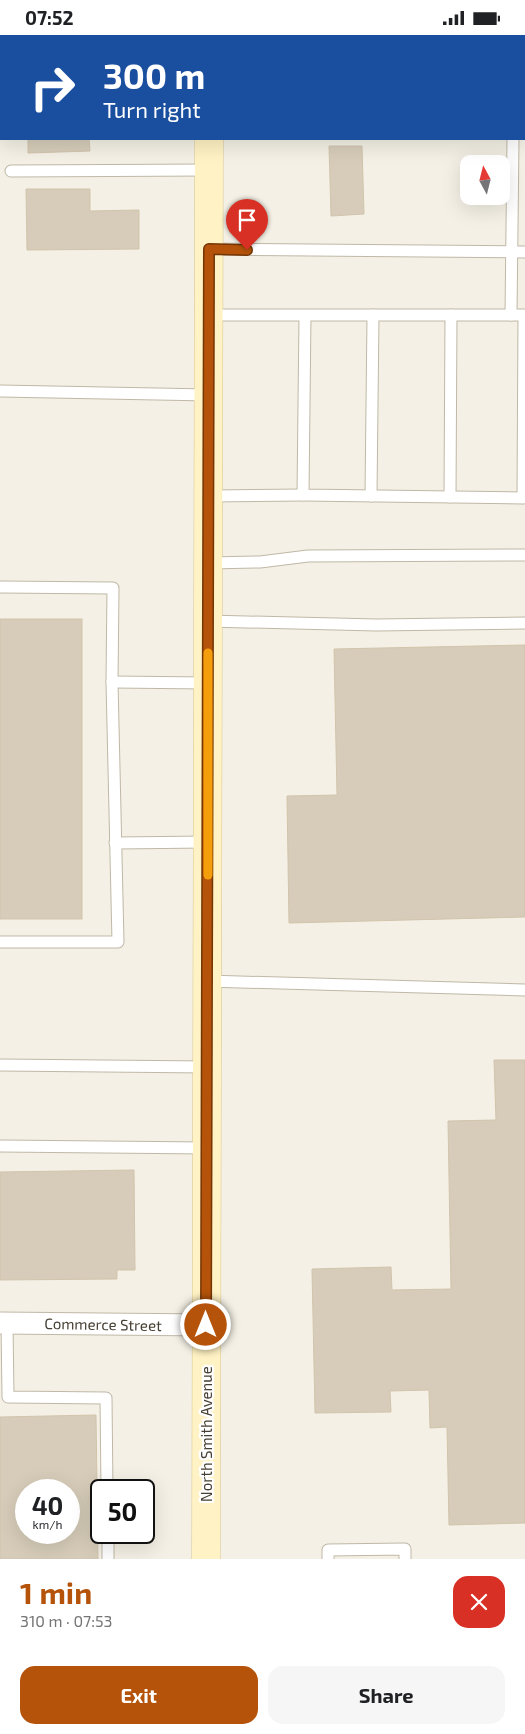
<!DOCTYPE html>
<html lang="en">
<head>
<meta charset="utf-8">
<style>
  :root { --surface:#fff; --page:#f6f6f6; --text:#202124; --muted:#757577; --accent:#b45309 }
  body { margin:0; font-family:"Exo 2",sans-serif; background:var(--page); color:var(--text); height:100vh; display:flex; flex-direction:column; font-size:19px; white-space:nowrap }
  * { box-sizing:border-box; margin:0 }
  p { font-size:16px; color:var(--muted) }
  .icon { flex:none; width:28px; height:28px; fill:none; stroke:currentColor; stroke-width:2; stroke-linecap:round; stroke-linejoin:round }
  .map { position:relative; height:1524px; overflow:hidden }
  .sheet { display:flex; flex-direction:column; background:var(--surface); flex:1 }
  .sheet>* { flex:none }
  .banner { position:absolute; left:0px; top:0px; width:525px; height:105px; box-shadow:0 5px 20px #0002; background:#1a4fa0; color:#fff; overflow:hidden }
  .needle { width:32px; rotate:353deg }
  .fabs { position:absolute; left:460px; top:120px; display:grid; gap:10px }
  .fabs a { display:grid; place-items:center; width:50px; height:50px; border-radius:10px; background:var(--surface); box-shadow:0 5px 20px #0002; font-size:25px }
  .speed { position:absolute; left:15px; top:1444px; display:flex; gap:10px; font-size:25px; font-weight:700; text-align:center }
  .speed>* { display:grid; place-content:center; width:65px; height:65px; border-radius:50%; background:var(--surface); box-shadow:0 5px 20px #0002; line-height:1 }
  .speed small { font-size:12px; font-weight:400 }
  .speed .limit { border:2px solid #111; border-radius:8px; background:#fff; color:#111 }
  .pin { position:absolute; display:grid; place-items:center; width:42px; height:42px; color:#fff; margin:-51px -21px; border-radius:50% 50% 50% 0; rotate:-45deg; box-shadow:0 0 5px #0007 }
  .pin .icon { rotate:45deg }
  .me { position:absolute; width:55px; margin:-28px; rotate:0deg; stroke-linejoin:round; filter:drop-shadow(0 0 4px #0008) }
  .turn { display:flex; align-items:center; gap:18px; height:105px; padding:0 20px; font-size:22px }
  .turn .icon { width:65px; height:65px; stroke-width:2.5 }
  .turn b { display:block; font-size:35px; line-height:42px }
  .round { display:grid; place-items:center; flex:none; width:52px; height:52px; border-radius:15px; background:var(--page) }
  .summary { display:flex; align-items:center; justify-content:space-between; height:85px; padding:0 20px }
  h1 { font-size:30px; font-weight:700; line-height:38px; color:var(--accent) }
  .action { display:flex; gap:10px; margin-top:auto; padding:10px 20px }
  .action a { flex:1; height:58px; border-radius:15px; background:var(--accent); color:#fff; font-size:20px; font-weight:700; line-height:58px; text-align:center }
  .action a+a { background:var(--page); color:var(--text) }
  .status { display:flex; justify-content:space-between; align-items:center; height:35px; padding:0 25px; background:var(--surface); direction:ltr }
  .status svg { height:14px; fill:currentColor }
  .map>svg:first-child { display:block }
</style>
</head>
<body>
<div class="status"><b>07:52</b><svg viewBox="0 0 49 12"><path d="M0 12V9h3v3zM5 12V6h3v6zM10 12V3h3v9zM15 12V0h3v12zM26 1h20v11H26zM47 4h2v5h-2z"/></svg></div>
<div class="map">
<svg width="525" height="1524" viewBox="0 0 525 1524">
  <rect width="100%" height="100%" fill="#f4f0e5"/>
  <!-- building -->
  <g fill="#d7ccb9" stroke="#d2c4ac" fill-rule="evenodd">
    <rect x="28" y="0" width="111" height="1"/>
    <polygon points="425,0 525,0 525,29 524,1"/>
    <polygon points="28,104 89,104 90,116 28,118"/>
    <polygon points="329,111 362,111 364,179 331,181"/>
    <polygon points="26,154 90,154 90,176 139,175 139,214 27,215"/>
    <rect x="0" y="584" width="82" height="300"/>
    <polygon points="525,610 525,882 289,888 287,761 337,760 334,614"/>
    <polygon points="494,1025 525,1025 525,1488 449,1490 447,1392 430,1393 429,1355 390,1356 391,1377 315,1378 312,1234 391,1232 392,1255 451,1254 448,1086 496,1085"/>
    <polygon points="134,1135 135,1235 117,1235 117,1244 0,1245 0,1137"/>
    <path d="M96 1380 98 1524H0V1382ZM26 1455H69V1498H26Z"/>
  </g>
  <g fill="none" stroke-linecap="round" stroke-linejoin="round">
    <defs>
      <g id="service">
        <polyline points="11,136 209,135"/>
        <polyline points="209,214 525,217"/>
        <polyline points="209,280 524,280 523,463 303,460 305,280"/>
        <polyline points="511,280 513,104"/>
        <polyline points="0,356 209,360"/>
        <polyline points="209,461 303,460"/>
        <polyline points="371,461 373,280"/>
        <polyline points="450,462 451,280"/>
        <polyline points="209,528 260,527 308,521 525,520"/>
        <polyline points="0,552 113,553 112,647 118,907 0,907"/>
        <polyline points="208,586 376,590 525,588"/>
        <polyline points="112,647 208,648"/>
        <polyline points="115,808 208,807"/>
        <polyline points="207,946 525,955"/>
        <polyline points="0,1030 207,1032"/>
        <polyline points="0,1111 207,1113"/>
        <polyline points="7,1288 8,1362 106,1363 107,1455"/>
        <polyline points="108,1498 108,1524"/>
        <polyline points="328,1524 328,1515 405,1514 405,1524"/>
      </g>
      <polyline id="minor" points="0,1288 207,1290"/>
      <g id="secondary">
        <polyline points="210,1 210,0"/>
        <polyline points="206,1524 209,104"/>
      </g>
    </defs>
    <!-- service casing -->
    <use href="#service" stroke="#c0b8a7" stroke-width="13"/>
    <!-- minor casing -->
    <use href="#minor" stroke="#c0b8a7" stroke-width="23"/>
    <!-- secondary casing -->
    <use href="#secondary" stroke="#d7c690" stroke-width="29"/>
    <!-- service -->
    <use href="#service" stroke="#fff" stroke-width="11"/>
    <!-- minor -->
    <use href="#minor" stroke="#fff" stroke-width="21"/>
    <!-- secondary -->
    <use href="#secondary" stroke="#fff2c4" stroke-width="28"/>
  </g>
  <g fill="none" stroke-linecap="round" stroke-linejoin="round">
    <defs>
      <polyline id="route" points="206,1290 209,214 247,215"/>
    </defs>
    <!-- route casing -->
    <use href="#route" stroke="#753606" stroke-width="12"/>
    <!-- route -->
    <use href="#route" stroke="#b45309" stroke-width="9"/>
    <!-- slow -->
    <polyline stroke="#f59e0b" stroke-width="9" points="208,840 208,618"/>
  </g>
  <g text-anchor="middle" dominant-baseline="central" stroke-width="4.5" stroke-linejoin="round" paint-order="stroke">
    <!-- street labels -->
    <g font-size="15" fill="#474034" stroke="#fff">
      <text transform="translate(103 1289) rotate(1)">Commerce Street</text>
      <text transform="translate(206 1399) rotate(-90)">North Smith Avenue</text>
    </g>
  </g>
</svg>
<div class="fabs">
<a><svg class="needle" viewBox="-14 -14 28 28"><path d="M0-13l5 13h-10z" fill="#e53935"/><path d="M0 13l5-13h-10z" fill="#757577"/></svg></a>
</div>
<div class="speed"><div>40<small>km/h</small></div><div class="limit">50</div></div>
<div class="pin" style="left:247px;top:215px;background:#d93025"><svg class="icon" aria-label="arrive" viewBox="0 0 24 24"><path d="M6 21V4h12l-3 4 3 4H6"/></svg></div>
<svg class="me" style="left:206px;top:1290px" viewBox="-20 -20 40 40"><circle r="17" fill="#b45309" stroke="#fff" stroke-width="3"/><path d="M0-11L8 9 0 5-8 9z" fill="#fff"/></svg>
<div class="banner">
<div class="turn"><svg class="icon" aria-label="right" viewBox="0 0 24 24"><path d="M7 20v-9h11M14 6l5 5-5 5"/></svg><div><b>300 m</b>Turn right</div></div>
</div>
</div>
<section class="sheet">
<div class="summary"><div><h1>1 min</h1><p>310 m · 07:53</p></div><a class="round" style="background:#d93025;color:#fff"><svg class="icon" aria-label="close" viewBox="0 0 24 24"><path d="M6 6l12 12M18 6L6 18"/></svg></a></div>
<div class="action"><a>Exit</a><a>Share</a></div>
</section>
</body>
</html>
